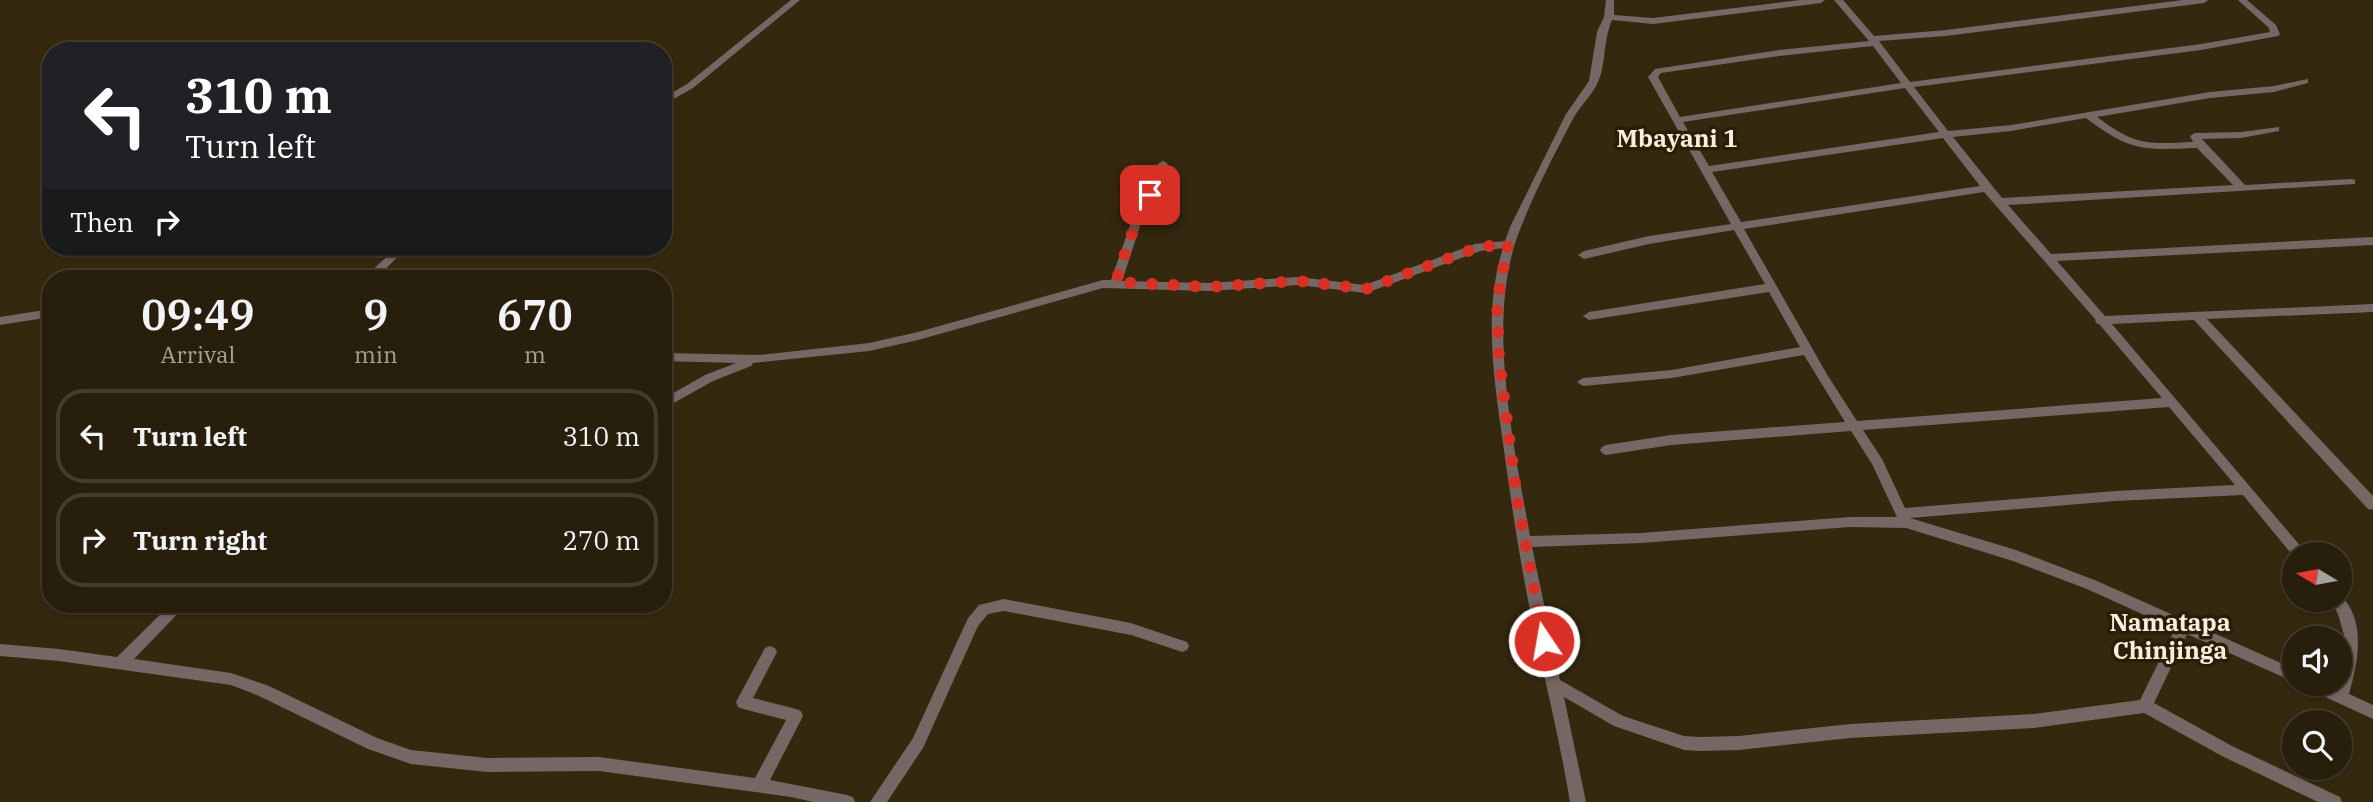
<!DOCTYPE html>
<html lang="en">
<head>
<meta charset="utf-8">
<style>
  :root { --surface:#271e0b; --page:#2f2714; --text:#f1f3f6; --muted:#a4a29d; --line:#433c2c }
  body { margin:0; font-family:"IBM Plex Serif",serif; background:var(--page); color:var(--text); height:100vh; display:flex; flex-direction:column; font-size:26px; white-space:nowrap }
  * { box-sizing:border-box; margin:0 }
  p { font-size:23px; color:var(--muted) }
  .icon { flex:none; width:38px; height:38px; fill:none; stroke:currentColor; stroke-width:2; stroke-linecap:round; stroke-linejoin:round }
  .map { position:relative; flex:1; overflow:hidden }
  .sheet { position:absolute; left:42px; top:270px; width:630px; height:343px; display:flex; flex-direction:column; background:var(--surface); border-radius:28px; box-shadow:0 2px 5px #0004,0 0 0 2px var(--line) }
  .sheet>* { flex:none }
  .hud { position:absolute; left:42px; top:42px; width:630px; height:214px; border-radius:28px; box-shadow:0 2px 5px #0004,0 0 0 2px var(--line); background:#202124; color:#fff; overflow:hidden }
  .needle { width:46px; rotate:280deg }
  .controls { position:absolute; left:2282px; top:542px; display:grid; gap:14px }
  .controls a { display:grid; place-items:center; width:70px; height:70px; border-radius:50%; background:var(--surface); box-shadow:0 2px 5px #0004,0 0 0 2px var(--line); font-size:35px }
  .pin { position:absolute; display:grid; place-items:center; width:60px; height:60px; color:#fff; margin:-30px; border-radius:14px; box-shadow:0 4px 10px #0006 }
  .me { position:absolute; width:77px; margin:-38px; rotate:348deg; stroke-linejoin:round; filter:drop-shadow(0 0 5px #0008) }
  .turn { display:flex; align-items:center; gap:24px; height:147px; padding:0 28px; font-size:32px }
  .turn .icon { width:91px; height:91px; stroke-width:2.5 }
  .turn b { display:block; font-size:49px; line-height:60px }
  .then { display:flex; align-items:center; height:66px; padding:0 28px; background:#0003; gap:14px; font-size:26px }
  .eta { display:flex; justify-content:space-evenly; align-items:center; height:119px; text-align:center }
  .eta b { font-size:42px; font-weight:600; line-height:49px }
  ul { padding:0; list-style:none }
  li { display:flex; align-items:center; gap:21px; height:94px; margin:0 14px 10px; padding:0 14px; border:4px solid var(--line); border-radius:28px }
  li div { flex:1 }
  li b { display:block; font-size:26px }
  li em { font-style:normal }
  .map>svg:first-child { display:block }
</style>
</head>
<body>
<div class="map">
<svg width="2373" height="802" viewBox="0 0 2373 802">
  <rect width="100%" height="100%" fill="#34280f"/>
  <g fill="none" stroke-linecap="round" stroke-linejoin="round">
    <!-- minor -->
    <g fill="#756764" fill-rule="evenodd">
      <polygon points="791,0 800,0 693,88 663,105 663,98 687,84"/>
      <path d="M1606 0H1614V15L1653 18 1800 0H1825L1821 3 1653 24 1612 20C1603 41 1606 65 1598 82 1593 94 1581 105 1574 117 1556 151 1535 191 1521 227 1484 316 1514 444 1530 536L1641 533 1850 517H1897L1872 464 1851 431 1671 445 1606 455 1602 453 1600 450 1602 447 1606 445 1671 435 1845 422 1804 355 1672 378 1583 386 1577 382 1583 378 1672 370 1800 347 1769 292 1589 320 1583 316 1589 312 1765 284 1734 230 1649 244 1584 259 1578 255 1584 251 1649 236 1731 224 1648 77 1655 69 1779 50 1869 41 1834 0H1843L1874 36 1946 30 2183 0H2208L2204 3 1946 36 1879 41 1910 82 2201 44 2270 32 2269 28 2238 0H2247L2276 25 2280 34 2278 36 2201 50 1914 87 1948 131 2011 125 2210 92 2274 86 2308 79V83L2274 92 2210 98 2097 117C2136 146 2146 144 2193 142L2190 136 2195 133 2241 132 2279 127V131L2241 138 2202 139 2245 185 2351 179 2355 180V184L2008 205 2051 254 2373 237V245L2057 261 2105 316 2373 304V312L2207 319 2373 496V510L2368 509 2194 320 2112 324 2308 555H2294V557L2243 495 2115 501 1910 518 2016 550 2097 581 2294 669V682L2187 634 2154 703 2232 746 2340 797 2342 802H2318L2222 756 2144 713 2034 728 1850 738 1739 750 1700 751 1684 750 1614 726 1564 697 1586 802H1570C1560 741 1545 681 1532 620 1520 562 1511 502 1503 443 1494 380 1483 310 1503 248L1480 251 1366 293 1298 285 1209 291 1103 288 918 340 869 351 753 363 751 366 713 381 663 409V399L705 375 736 363 663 361V353L760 355 869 343 918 332 1103 280H1111L1133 217 1158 164 1163 161 1168 164 1143 217 1122 281 1209 283 1298 277 1365 285 1475 244 1505 241 1510 227 1566 114 1589 81 1597 32 1604 17ZM1873 46 1901 83 1680 117 1658 77 1661 73 1779 56ZM1905 88 1939 132 1709 166 1683 122ZM2086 118C2131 152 2143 150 2197 148L2233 185 2002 198 1953 137 2011 131ZM1943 138 1980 186 1741 222 1712 172ZM1984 192 2095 319 2096 323 2099 324 2162 398 1857 421 1828 376 1744 229ZM2169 407 2235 485 2115 491 1905 508 1882 459 1863 430ZM1850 527 1906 528 2013 561 2087 589 2175 629 2140 700 2034 714 1850 724 1739 736 1700 737 1684 736 1623 716 1560 680 1532 547 1641 543Z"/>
      <polygon points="397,247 408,247 376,278 364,278"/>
      <polygon points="51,309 51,317 0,325 0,317"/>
      <path d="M2340 595C2367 620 2358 662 2349 694L2373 705V719L2308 689 2306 684H2329L2336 688 2337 684H2340L2344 635 2338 614 2330 600H2340Z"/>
      <polygon points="1004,599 1131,623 1187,642 1189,646 1187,650 1182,652 1131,635 1004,611 988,614 978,626 923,748 887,802 870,802 913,738 968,618 979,605"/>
      <polygon points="171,604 187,604 134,659 231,673 269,686 377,738 411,750 487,758 599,757 755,778 786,720 743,709 738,707 736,702 765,648 770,646 775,648 777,652 753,698 796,709 801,711 803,716 770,780 847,795 853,797 855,802 813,802 791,797 599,771 487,772 411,764 368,749 259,696 231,685 59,661 0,656 0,644 59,649 117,657"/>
    </g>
  </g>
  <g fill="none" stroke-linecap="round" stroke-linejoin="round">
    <!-- route -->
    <polyline stroke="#d93025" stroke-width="12" stroke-dasharray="0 21.6" points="1150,195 1130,238 1116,282 1209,287 1298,281 1366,289 1479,247 1508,244 1497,302 1499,358 1517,499 1544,641"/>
  </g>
  <g text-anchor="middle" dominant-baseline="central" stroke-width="7" stroke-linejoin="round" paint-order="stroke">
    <!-- quarter labels -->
    <g font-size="24" font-weight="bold" fill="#f6eedf" stroke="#2a1f05">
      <text x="1677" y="138">Mbayani 1</text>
      <text x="2170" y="622">Namatapa<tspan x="2170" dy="28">Chinjinga</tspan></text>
    </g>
  </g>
</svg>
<div class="controls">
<a><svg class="needle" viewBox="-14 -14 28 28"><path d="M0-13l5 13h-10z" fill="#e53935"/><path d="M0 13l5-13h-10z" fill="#a4a29d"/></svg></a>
<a><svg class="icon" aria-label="sound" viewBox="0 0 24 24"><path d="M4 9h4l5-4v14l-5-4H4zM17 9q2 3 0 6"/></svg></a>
<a><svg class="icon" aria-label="search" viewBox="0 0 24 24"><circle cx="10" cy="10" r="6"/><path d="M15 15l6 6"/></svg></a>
</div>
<div class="pin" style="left:1150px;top:195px;background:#d93025"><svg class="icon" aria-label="arrive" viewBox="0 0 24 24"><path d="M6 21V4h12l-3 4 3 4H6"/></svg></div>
<svg class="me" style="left:1544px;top:641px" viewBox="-20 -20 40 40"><circle r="17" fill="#d93025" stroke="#fff" stroke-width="3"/><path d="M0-11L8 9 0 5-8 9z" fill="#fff"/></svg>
<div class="hud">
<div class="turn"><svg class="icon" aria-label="left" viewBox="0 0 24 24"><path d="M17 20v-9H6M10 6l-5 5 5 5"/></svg><div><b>310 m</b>Turn left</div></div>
<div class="then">Then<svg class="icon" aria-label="right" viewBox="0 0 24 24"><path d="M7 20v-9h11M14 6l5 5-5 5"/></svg></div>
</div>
<section class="sheet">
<div class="eta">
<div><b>09:49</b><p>Arrival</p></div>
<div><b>9</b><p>min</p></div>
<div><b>670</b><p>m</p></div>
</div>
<ul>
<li><svg class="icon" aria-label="left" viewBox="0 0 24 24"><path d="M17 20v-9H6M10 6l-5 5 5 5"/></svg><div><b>Turn left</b></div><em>310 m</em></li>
<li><svg class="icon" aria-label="right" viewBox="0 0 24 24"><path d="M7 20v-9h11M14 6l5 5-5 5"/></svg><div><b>Turn right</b></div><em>270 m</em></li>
</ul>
</section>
</div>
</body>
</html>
